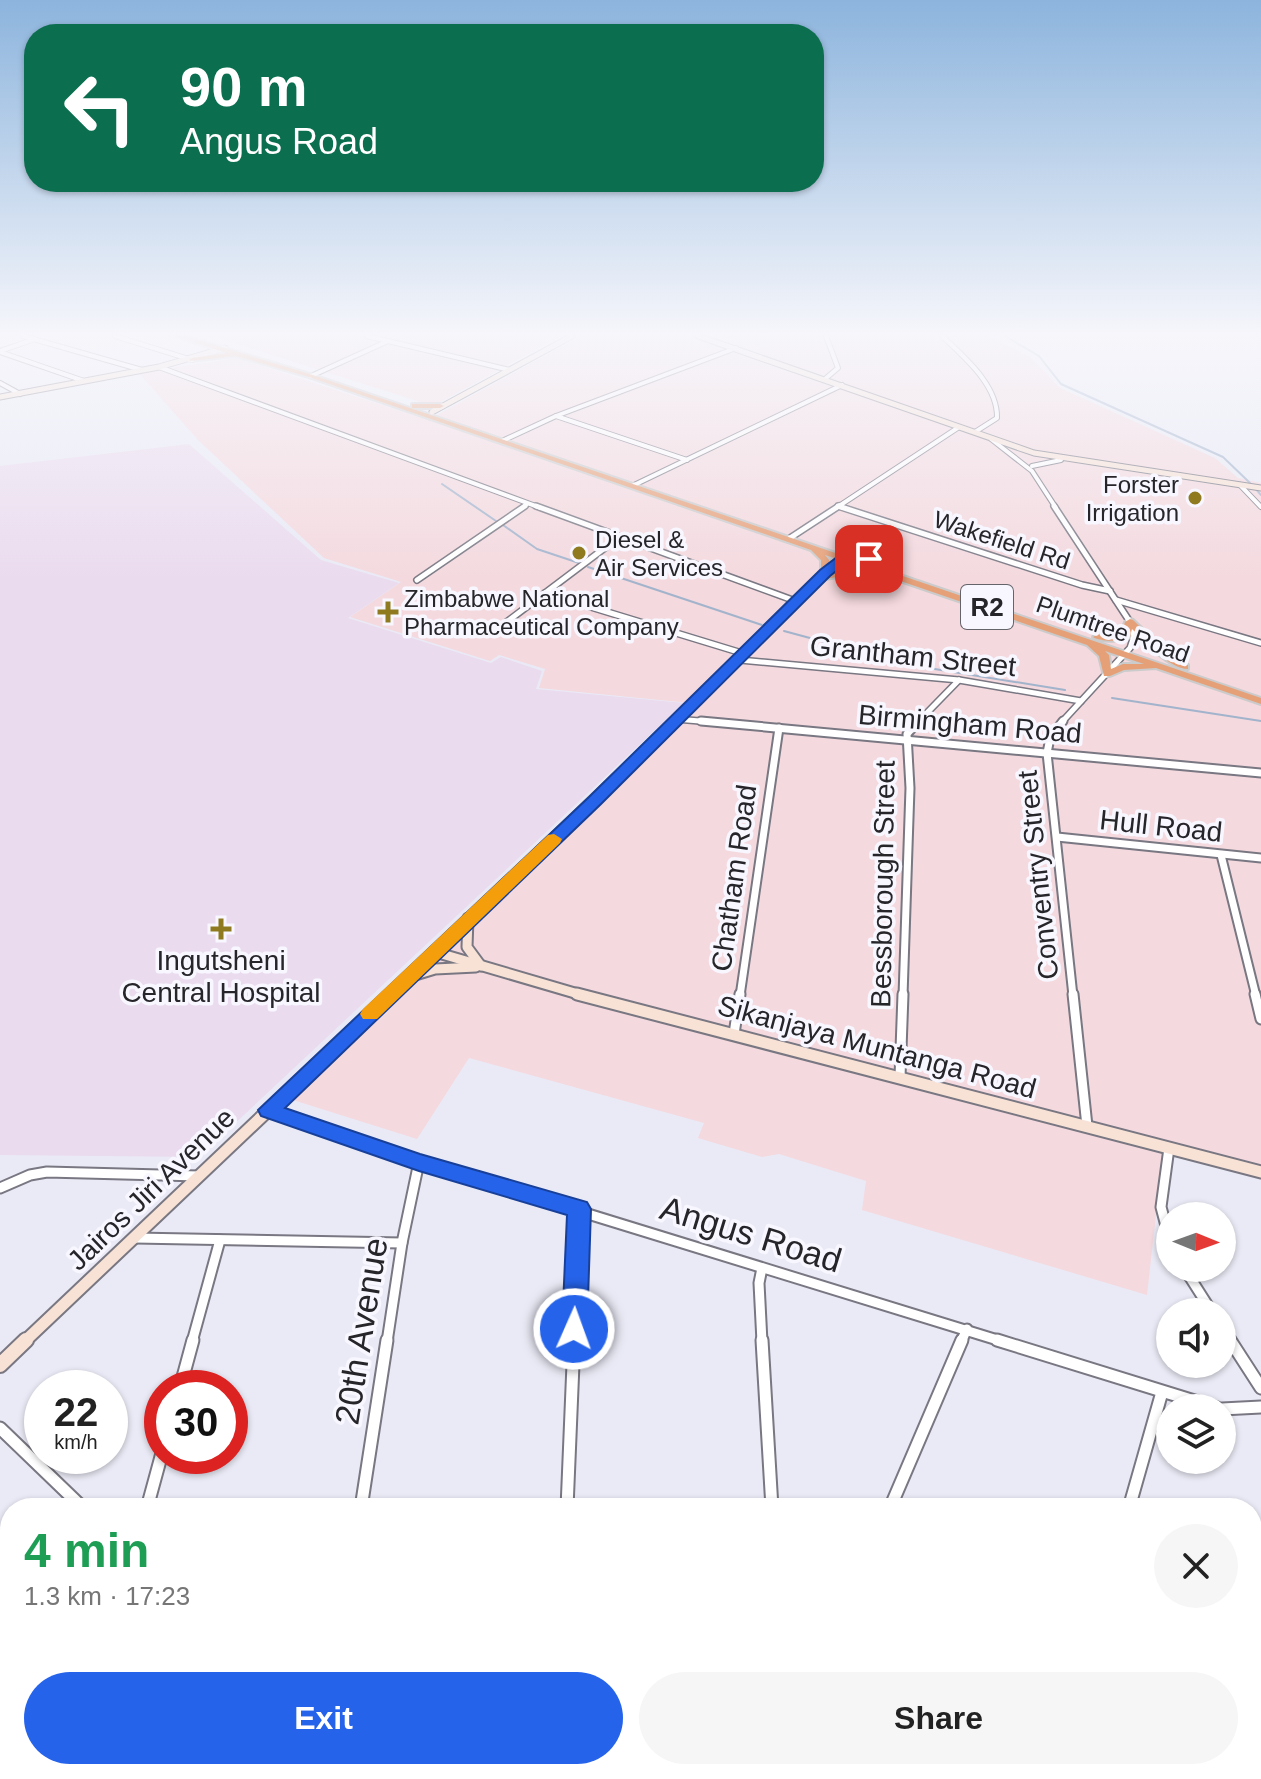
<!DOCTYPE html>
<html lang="en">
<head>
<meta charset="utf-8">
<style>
  :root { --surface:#fff; --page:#f6f6f6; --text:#222; --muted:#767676; --accent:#2563eb }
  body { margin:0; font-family:Helvetica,sans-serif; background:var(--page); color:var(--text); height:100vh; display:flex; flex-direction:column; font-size:30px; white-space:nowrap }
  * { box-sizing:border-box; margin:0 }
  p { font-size:26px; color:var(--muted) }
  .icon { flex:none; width:44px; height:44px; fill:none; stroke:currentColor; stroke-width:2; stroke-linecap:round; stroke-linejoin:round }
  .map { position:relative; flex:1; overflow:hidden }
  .side { position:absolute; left:0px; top:1498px; width:1262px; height:282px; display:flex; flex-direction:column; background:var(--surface); border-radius:32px 32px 0 0; box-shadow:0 2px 6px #0004 }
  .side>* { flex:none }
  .top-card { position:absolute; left:24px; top:24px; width:800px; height:168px; border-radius:32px; box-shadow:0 2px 6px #0004; background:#0b6e4f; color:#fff; overflow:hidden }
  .needle { width:52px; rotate:91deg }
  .controls { position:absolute; left:1156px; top:1202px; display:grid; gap:16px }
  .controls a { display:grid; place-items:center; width:80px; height:80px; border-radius:50%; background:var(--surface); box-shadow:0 2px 6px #0004; font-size:40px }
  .speed { position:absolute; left:24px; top:1370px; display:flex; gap:16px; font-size:40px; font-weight:700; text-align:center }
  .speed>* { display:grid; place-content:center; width:104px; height:104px; border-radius:50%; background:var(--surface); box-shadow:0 2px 6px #0004; line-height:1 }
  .speed small { font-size:20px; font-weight:400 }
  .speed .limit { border:12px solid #d22; background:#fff; color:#111 }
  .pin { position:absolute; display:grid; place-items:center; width:68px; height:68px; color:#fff; margin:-34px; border-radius:16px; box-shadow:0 4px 12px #0006 }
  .me { position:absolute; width:88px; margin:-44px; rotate:2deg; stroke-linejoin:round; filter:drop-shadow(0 0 6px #0008) }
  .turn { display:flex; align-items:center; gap:28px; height:168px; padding:0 24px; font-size:36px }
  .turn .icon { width:104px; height:104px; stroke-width:2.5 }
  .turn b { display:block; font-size:56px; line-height:68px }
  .round { display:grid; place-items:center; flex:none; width:84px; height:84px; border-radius:42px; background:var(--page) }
  .headline { display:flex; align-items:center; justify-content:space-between; height:136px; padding:0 24px }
  h1 { font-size:48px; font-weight:700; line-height:60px; color:#1e9e55 }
  .cta { display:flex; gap:16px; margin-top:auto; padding:16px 24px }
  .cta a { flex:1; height:92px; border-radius:48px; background:var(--accent); color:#fff; font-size:32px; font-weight:700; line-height:92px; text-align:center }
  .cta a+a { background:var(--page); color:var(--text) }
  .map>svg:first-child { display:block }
</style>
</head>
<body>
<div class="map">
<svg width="1261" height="1779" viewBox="0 0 1261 1779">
  <rect width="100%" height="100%" fill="#eaeaf6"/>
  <!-- industrial -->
  <g fill="#f4d9de">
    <polygon points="213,336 561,336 433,406"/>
    <polygon points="581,336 988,336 1029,356 1060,388 1215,458 1238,478 1261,483 1261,1169 1164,1144 1147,1295 862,1210 866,1181 779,1154 762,1157 698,1138 704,1123 469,1058 417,1139 293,1100 700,704 539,688 545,669 499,655 490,661 350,617 401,582 324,558 199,441 139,373 237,358 428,420"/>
  </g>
  <!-- medical -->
  <polygon fill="#eadbee" points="189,444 321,560 399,583 348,618 491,663 501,657 542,671 536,689 684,703 199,1157 0,1155 0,466"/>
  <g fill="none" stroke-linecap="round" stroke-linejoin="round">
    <!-- stream -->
    <g stroke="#a2b3cc" stroke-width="2">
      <polyline points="1005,336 1039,356 1061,384 1223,457 1250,483"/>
      <polyline points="442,484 496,521"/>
      <polyline points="1255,488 1261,495"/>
      <polyline points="503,525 537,549 579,563"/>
      <polyline points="588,567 762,625"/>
      <polyline points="784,631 910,665 1065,690"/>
      <polyline points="1112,698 1261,721"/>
    </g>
    <defs>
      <g id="street-far4">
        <polyline points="23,336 142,370"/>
        <polyline points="115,336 192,360"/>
        <polyline points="367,336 510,370"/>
        <path d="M942 336C964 357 998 385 997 418L975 432"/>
        <polyline points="0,351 32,340"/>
        <polyline points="0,352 84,381"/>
        <polyline points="159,367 541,508"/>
        <polyline points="311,376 388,341"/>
        <polyline points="825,379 838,368 826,336"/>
        <polyline points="0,383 20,394"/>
        <polyline points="556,416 687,460"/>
        <polyline points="991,439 1032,471 1056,508"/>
        <polyline points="502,441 556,416 736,348"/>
        <polyline points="1032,466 1061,460"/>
        <polyline points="1240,485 1261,507"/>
        <polyline points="632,486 842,385"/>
        <polyline points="838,506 843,508"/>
        <polyline points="522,508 527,504"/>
        <polyline points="836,508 959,427"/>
      </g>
      <g id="street-far3">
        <polyline points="536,506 798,602"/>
        <polyline points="838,506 1082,585 1110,591"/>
        <polyline points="1054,506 1130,622 1134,636 1130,648 1061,723"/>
        <polyline points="790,538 839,506"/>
        <polyline points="417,580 525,506"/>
        <polyline points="545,593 745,654"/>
        <polyline points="1116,600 1261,643"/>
        <polyline points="500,627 618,538"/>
        <polyline points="740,660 959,680 1081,701"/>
        <polyline points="676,719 723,723"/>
        <polyline points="917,723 959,680"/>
      </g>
      <g id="street-far2">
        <polyline points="701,721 1261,773"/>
        <polyline points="1063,721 1050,738 1047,753 1073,996"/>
        <polyline points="1057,837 1261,858"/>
        <polyline points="1221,855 1256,996"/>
        <polyline points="740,996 779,728"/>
        <polyline points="903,996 910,788 907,734 919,721"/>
      </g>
      <g id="street-far1">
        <polyline points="1073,994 1087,1126"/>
        <polyline points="1255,994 1261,1019"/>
        <polyline points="734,1034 740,994"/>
        <polyline points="900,1077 903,994"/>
        <polyline points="268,1110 419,1162 1004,1342"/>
        <polyline points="1169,1148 1161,1207 1170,1241"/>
        <polyline points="0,1188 30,1175 47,1172 199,1176"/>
        <polyline points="135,1238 402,1243"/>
        <polyline points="762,1268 759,1283 762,1342"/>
        <polyline points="1184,1268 1212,1312"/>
        <polyline points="1222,1328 1231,1342"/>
        <polyline points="192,1342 220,1240"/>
        <polyline points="387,1342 402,1243 419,1162"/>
        <polyline points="574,1342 579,1209"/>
        <polyline points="961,1342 967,1329"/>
      </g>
      <g id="street">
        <polyline points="762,1340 772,1508"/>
        <polyline points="997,1340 1217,1408"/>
        <polyline points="1230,1340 1261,1388"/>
        <polyline points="180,1388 193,1340"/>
        <polyline points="1222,1409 1261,1407"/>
        <polyline points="0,1428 83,1508"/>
        <polyline points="147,1508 162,1453"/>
        <polyline points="361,1508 387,1340"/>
        <polyline points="567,1508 574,1340"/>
        <polyline points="890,1508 962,1340"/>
        <polyline points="1129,1508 1162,1392"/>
        <polyline points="0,1655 10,1648"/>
        <polyline points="553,1770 553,1779"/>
        <polyline points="787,1770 788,1779"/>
        <polyline points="1164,1770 1180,1779"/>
        <polyline points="75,1779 77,1770"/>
        <polyline points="313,1779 314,1770"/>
      </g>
      <g id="secondary-far4">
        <polyline points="698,336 1034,453 1261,488"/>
        <polyline points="0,397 159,367 225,348"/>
        <polyline points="432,412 572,336"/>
      </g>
      <polyline id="secondary-far3" points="674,723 821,578 841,560 849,558"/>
      <g id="secondary-far2">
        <polyline points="468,918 467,947 481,966"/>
        <polyline points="435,952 585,996"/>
        <polyline points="412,976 435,969 476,967"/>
        <polyline points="389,996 676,721"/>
      </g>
      <g id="secondary-far1">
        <polyline points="577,994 1261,1172"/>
        <polyline points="24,1342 391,994"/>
      </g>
      <polyline id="secondary" points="0,1365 26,1340"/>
      <g id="highway">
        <path d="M175 336H186L313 375 1261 698V704L1156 668 1124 670 1110 676H1104L1099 656 1087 645 877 573 855 574 825 579V576L821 573V560L811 550 309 377 236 356 190 361 189 360 192 358 227 353ZM825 555 865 568H855L829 574V560ZM1105 651 1144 664H1123L1111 669 1109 655Z"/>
        <polygon points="412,404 440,404 444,406 440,408 412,408"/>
        <path d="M1130 619 1133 620 1161 647 1188 665V669C1170 669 1145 642 1132 629L1130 637C1122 642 1101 642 1093 637L1098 634H1121L1125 622Z"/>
      </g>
    </defs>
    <!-- street-far4 casing -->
    <use href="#street-far4" stroke="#787782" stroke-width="6"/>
    <!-- street-far3 casing -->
    <use href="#street-far3" stroke="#787782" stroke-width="8"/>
    <!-- street-far2 casing -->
    <use href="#street-far2" stroke="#787782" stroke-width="11"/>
    <!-- street-far1 casing -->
    <use href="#street-far1" stroke="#787782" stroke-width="13"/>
    <!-- street casing -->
    <use href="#street" stroke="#787782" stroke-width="15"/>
    <!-- secondary-far4 casing -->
    <use href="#secondary-far4" stroke="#787782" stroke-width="7"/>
    <!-- secondary-far3 casing -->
    <use href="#secondary-far3" stroke="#787782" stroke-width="10"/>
    <!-- secondary-far2 casing -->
    <use href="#secondary-far2" stroke="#787782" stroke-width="13"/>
    <!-- secondary-far1 casing -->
    <use href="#secondary-far1" stroke="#787782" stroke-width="15"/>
    <!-- secondary casing -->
    <use href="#secondary" stroke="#787782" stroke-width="18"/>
    <!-- highway casing -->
    <use href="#highway" stroke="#cbcbcc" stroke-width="4"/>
    <!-- street-far4 -->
    <use href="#street-far4" stroke="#fff" stroke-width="4"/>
    <!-- street-far3 -->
    <use href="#street-far3" stroke="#fff" stroke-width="5"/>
    <!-- street-far2 -->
    <use href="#street-far2" stroke="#fff" stroke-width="7"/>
    <!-- street-far1 -->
    <use href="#street-far1" stroke="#fff" stroke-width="9"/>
    <!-- street -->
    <use href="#street" stroke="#fff" stroke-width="11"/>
    <!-- secondary-far4 -->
    <use href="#secondary-far4" stroke="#f8e2d6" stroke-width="5"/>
    <!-- secondary-far3 -->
    <use href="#secondary-far3" stroke="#f8e2d6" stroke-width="7"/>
    <!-- secondary-far2 -->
    <use href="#secondary-far2" stroke="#f8e2d6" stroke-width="9"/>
    <!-- secondary-far1 -->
    <use href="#secondary-far1" stroke="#f8e2d6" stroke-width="11"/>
    <!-- secondary -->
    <use href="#secondary" stroke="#f8e2d6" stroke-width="14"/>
    <!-- highway -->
    <use href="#highway" fill="#e6a078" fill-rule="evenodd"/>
  </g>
  <!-- sky -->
  <linearGradient id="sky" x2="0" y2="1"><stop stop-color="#8cb4dd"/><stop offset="0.57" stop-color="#f6f6fb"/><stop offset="1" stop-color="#f6f6fb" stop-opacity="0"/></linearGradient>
  <rect width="1261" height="585" fill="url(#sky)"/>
  <!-- route -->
  <polygon fill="#2563eb" stroke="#184099" stroke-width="2" points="869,555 875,559 873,562 845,564 830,576 601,804 285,1108 420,1154 587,1202 591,1209 587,1329 583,1337 574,1340 565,1337 562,1329 567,1215 419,1171 261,1116 258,1110 589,797 820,570 837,557"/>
  <!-- slow -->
  <polygon fill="#f59e0b" points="554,834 562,839 560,843 377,1019 363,1019 360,1014 363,1009 548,835"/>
  <!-- markers -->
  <g fill="#8f7a20" stroke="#f8f7ff" stroke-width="3">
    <circle cx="1195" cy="498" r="8"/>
    <circle cx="579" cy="553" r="8"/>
    <path d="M384 600h8v8h8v8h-8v8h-8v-8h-8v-8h8z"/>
    <path d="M217 917h8v8h8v8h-8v8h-8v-8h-8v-8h8z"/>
  </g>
  <g text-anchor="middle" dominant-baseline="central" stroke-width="7" stroke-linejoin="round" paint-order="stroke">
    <!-- far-poi labels -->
    <g font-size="24" fill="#26252a" stroke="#f8f7ff" text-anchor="start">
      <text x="1179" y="484" text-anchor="end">Forster<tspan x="1179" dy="28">Irrigation</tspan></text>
      <text x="595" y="539">Diesel &amp;<tspan x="595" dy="28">Air Services</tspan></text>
      <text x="404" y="598">Zimbabwe National<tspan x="404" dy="28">Pharmaceutical Company</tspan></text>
    </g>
    <!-- far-street labels -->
    <g font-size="24" fill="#26252a" stroke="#f8f7ff">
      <text transform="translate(1002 540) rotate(18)">Wakefield Rd</text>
      <text transform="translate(1113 629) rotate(19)">Plumtree Road</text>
    </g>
    <!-- shield labels -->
    <rect fill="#f8f7ff" stroke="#65646a" stroke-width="2" x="961" y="585" width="52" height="44" rx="6"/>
    <g font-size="26" font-weight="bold" fill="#26252a">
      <text x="987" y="607">R2</text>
    </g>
    <!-- street labels -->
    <g font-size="28" fill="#26252a" stroke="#f8f7ff">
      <text transform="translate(913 656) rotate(6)">Grantham Street</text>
      <text transform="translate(970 724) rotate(5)">Birmingham Road</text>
      <text transform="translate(1161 826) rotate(6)">Hull Road</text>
      <text transform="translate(1038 875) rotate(-96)">Conventry Street</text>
      <text transform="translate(734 878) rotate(-82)">Chatham Road</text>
      <text transform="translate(883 884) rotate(-89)">Bessborough Street</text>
      <text transform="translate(877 1047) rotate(15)">Sikanjaya Muntanga Road</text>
      <text transform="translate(151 1189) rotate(-44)">Jairos Jiri Avenue</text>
    </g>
    <!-- poi labels -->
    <g font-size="28" fill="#26252a" stroke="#f8f7ff">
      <text x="221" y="960">Ingutsheni<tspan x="221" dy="32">Central Hospital</tspan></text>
    </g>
    <!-- near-street labels -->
    <g font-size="34" fill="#26252a" stroke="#f8f7ff">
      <text transform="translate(751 1234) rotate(17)">Angus Road</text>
      <text transform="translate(361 1331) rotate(-81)">20th Avenue</text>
    </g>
  </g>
</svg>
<div class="controls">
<a><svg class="needle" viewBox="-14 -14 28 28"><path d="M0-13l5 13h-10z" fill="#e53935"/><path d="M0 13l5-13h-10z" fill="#767676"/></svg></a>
<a><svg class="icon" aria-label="sound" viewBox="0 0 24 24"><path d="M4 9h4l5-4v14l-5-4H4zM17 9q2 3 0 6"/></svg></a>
<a><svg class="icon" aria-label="layers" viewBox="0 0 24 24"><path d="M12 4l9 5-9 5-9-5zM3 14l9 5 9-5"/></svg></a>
</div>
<div class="speed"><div>22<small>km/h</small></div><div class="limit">30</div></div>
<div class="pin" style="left:869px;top:559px;background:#d93025"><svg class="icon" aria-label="arrive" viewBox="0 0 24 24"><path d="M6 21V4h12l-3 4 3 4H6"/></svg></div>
<svg class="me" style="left:574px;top:1329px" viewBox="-20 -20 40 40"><circle r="17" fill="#2563eb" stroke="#fff" stroke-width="3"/><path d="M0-11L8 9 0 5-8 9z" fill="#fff"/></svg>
<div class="top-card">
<div class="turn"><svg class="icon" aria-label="left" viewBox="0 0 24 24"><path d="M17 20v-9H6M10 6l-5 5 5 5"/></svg><div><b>90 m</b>Angus Road</div></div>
</div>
<section class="side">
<div class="headline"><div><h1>4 min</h1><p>1.3 km · 17:23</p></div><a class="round"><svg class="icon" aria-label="close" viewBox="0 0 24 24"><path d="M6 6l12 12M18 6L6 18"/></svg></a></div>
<div class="cta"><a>Exit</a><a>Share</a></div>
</section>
</div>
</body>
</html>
